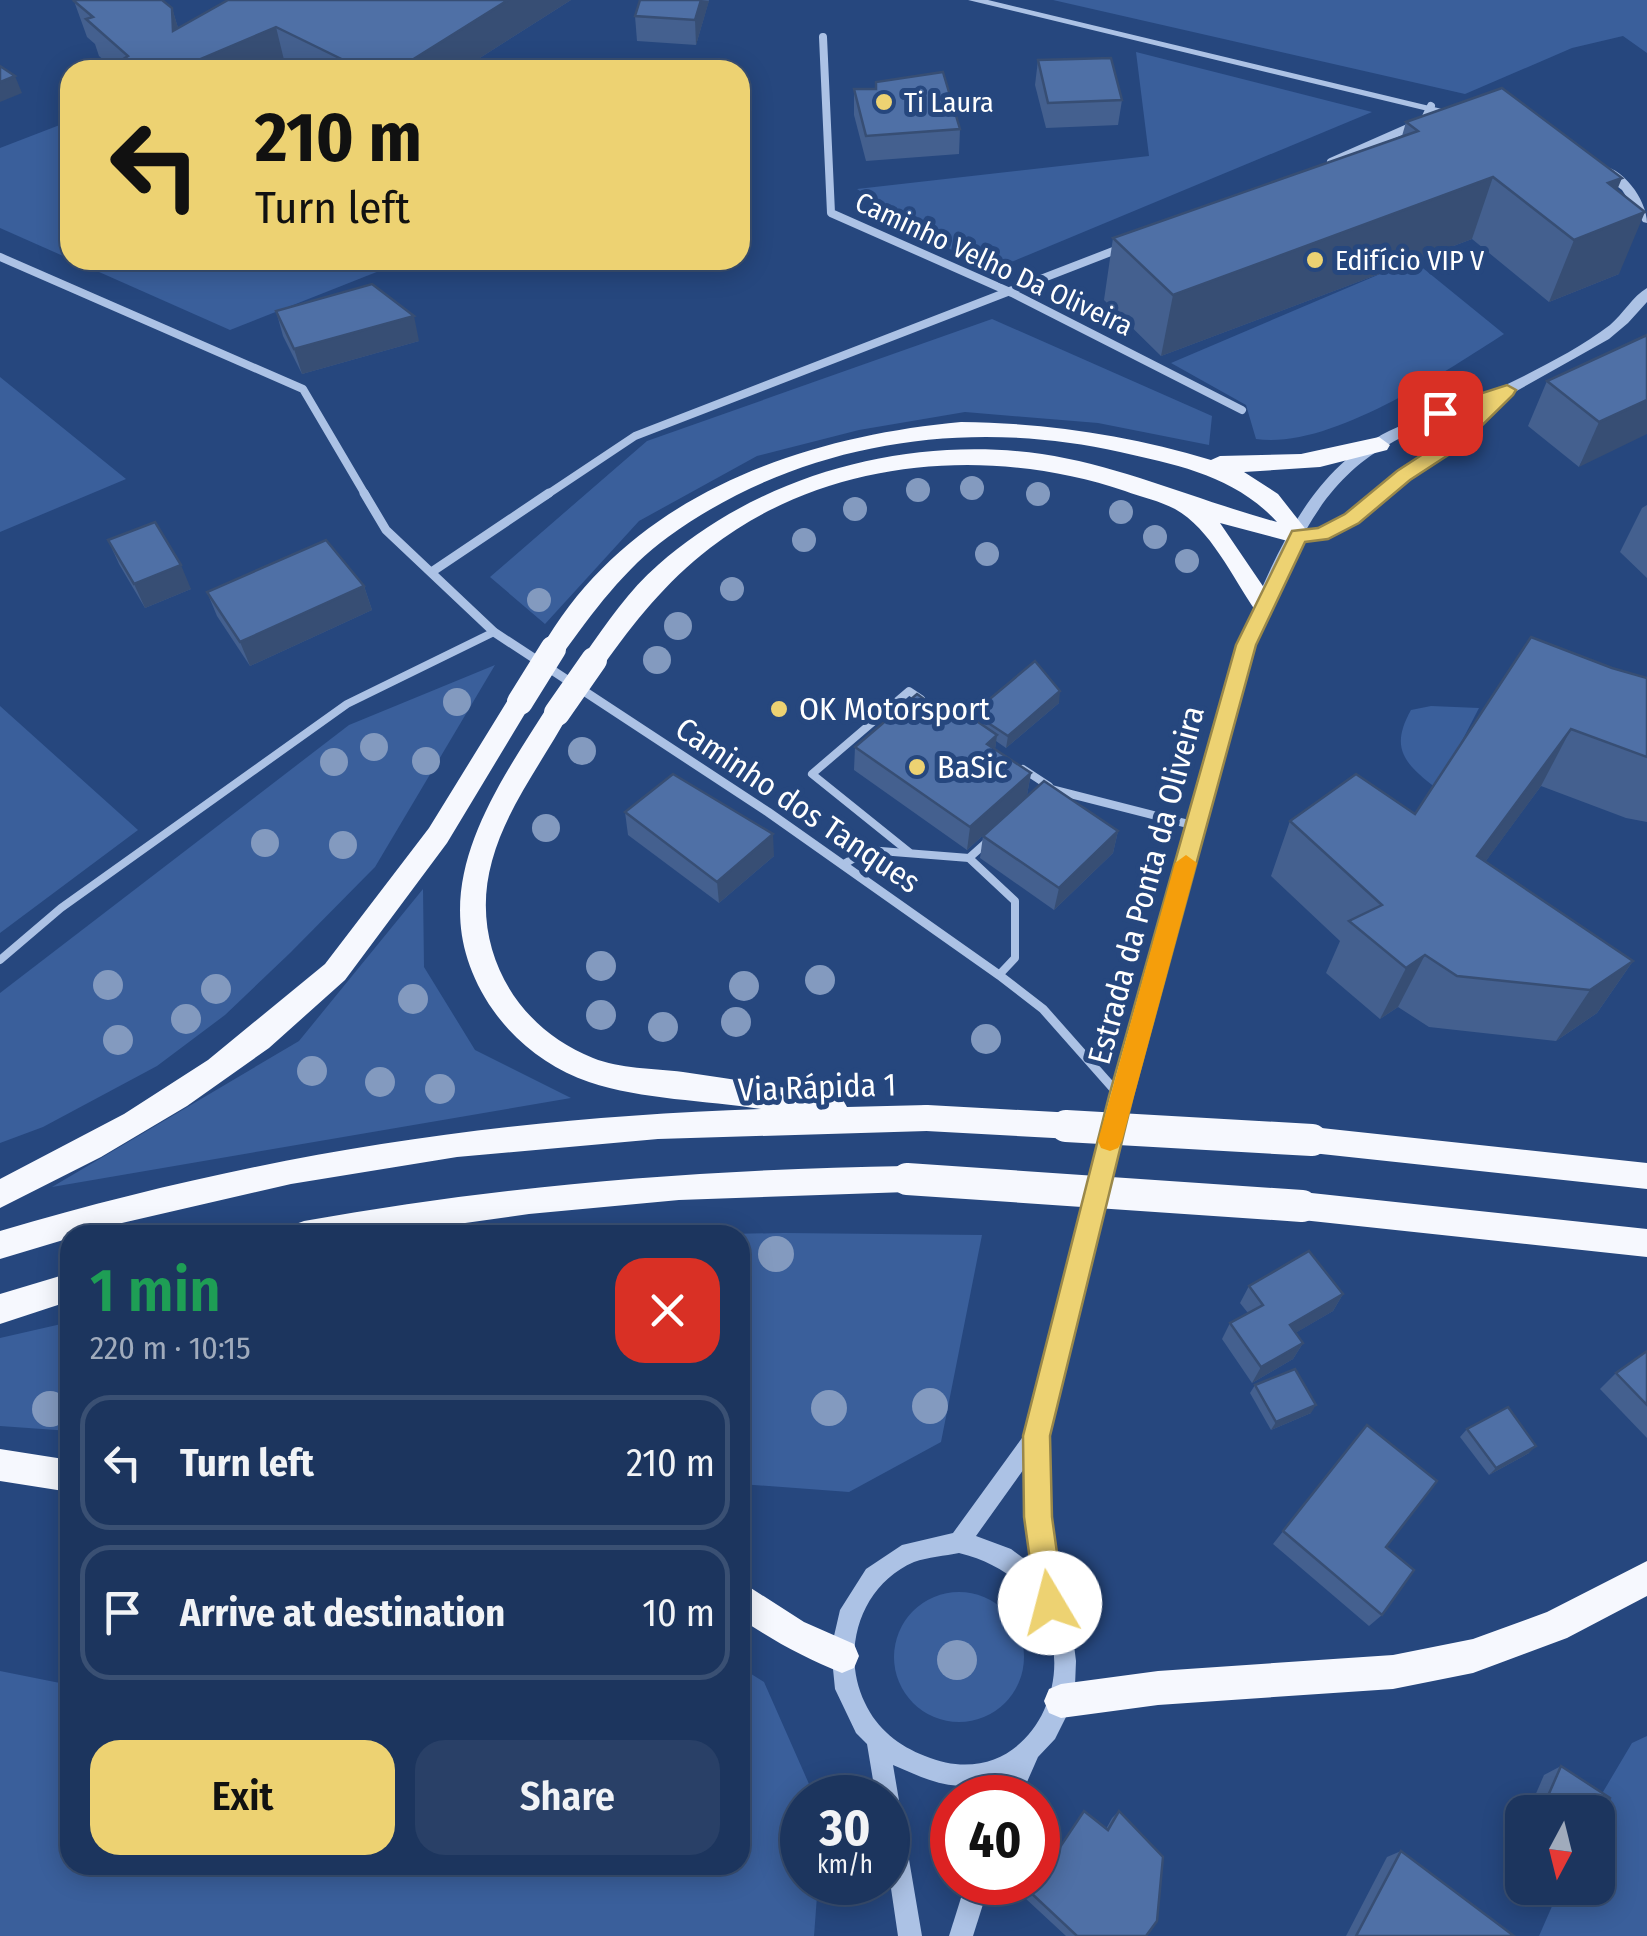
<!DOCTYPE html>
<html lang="en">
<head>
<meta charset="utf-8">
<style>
  :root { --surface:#1c355e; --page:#294067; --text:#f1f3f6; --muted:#a0abbc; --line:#3a5073; --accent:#edd272 }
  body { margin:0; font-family:"Fira Sans Condensed",sans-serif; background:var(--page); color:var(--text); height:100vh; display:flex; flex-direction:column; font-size:38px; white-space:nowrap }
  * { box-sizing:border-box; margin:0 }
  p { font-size:32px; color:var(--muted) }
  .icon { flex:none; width:55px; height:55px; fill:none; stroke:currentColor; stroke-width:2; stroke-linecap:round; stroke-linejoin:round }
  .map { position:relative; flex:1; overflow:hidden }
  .side { position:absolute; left:60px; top:1225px; width:690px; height:650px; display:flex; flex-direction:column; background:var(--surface); border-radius:30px; box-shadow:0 5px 25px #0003,0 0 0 2px var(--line) }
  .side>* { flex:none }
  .banner { position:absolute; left:60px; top:60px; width:690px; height:210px; border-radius:30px; box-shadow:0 5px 25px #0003,0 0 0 2px var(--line); background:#edd272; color:#111; overflow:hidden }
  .needle { width:65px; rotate:187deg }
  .controls { position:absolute; left:1505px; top:1795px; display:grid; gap:20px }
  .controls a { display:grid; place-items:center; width:110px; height:110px; border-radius:20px; background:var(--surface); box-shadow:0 5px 25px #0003,0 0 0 2px var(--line); font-size:50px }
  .speed { position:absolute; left:780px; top:1775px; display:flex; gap:20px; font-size:50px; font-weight:700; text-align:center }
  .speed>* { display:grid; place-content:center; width:130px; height:130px; border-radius:50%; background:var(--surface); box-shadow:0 5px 25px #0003,0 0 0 2px var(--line); line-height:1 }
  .speed small { font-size:25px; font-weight:400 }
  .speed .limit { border:15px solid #d22; background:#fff; color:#111 }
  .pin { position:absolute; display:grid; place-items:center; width:85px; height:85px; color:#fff; margin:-42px; border-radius:20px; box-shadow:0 5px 15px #0006 }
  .me { position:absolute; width:110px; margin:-55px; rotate:352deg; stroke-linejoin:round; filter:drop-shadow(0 0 8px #0008) }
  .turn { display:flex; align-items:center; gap:35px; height:210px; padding:0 30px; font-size:45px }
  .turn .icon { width:130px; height:130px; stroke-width:2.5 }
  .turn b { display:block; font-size:70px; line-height:85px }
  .round { display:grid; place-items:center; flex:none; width:105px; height:105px; border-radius:30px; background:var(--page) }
  .headline { display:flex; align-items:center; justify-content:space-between; height:170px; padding:0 30px }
  h1 { font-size:60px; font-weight:600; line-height:75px; color:#1e9e55 }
  .cta { display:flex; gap:20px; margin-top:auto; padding:20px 30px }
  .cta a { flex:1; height:115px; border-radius:30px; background:var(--accent); color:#111; font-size:40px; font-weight:600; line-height:115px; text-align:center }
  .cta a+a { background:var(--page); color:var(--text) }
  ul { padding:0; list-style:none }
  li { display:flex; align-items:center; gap:30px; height:135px; margin:0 20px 15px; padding:0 10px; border:5px solid var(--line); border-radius:30px }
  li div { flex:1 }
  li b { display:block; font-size:38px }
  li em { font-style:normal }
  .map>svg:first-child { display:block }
</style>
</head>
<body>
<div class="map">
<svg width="1647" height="1936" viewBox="0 0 1647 1936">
  <rect width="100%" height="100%" fill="#26477e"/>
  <!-- green -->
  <g fill="#3a5f9b">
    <polygon points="1053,0 1647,0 1647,53 1623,36 1572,48 1465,94"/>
    <polygon points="1136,52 1372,112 1009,263 967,260 857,189 1149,156"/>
    <polygon points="70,121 70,259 0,228 0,148"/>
    <polygon points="72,260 407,260 230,330"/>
    <path d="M1413 260 1504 334C1443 373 1329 450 1256 439L1246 405 1171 363Z"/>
    <polygon points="992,319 1212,416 1209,445 1098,423 965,412 859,430 757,456 639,521 545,624 490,577 647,441"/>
    <polygon points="0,377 126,479 0,532"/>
    <polygon points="495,665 375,867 290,953 225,1015 157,1066 43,1127 0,1143 0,993 349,725"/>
    <polygon points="0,706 138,830 0,933"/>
    <path d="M1431 706 1479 708 1437 789C1405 764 1389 749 1411 710Z"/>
    <polygon points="423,889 424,967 475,1050 571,1098 52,1187 299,1041"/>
    <polygon points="784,1233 982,1235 941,1442 849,1492 740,1484 740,1235 676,1235"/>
    <polygon points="70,1322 70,1431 0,1426 0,1338"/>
    <circle cx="959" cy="1657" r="65"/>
    <polygon points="740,1667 764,1682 809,1784 811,1797 802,1798 802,1882 818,1883 814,1936 0,1936 0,1671 70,1685 70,1865 740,1865"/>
    <polygon points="1647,1736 1647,1936 1539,1936 1560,1888 1598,1888 1600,1797 1632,1743"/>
  </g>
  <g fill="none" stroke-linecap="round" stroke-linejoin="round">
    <!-- service -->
    <g stroke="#acc2e5" stroke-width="8">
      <polyline points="1023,769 1049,786"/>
      <polyline points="1047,788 1196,826"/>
      <polyline points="988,841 969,858 1015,901 1015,958 999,975"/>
      <polyline points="909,852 812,774 909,691 921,699"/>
      <polyline points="844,864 868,850 969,858"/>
      <polyline points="0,960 61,908 347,704 494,632"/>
    </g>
    <!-- minor-far1 -->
    <g stroke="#acc2e5" stroke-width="8">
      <polyline points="823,37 831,213 1012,293 1242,410"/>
      <polyline points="1331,162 1424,121 1431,106"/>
      <polyline points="0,257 303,389 366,496"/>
      <polyline points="545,496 635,436 1121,248"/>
    </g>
    <!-- minor -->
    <g stroke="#acc2e5" stroke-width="9">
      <polyline points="364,493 386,530 494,632 768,812 999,975 1043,1009 1120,1096"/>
      <polyline points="433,571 549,493"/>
    </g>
    <!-- tertiary -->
    <g fill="#acc2e5" fill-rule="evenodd">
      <polygon points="968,0 988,0 1467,115 1461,119"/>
      <path d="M1597 165C1622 165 1647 200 1647 223L1643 222 1622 190 1597 171Z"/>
      <path d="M1647 288V302L1628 323 1609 339 1513 393 1457 446 1408 478 1357 523 1326 538 1300 541 1254 645 1130 1096 1046 1436 1049 1517 1061 1604 1073 1637 1076 1661 1075 1686 1066 1717 1055 1739 1038 1757 1020 1798H997L1006 1776C961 1795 936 1784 893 1765L922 1936H898L888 1868V1798H876L867 1744 856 1733 835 1689 831 1649 840 1610 866 1569 902 1545 953 1533 1027 1431 1112 1096 1238 645C1272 563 1305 473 1389 431 1433 410 1481 399 1524 376 1553 361 1584 345 1610 325 1623 314 1633 296 1647 288ZM1485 404 1447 440 1398 472 1347 515 1318 529 1306 530C1351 451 1403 434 1485 404ZM1026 1466 1027 1517 1034 1566 1011 1549 976 1536ZM959 1553C1121 1593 1054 1810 925 1756 899 1746 877 1729 865 1703 840 1652 860 1585 914 1562 928 1557 945 1556 959 1553Z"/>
      <polygon points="966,1882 990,1882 973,1936 949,1936"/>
    </g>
    <!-- trunk -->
    <g fill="#f6f8fe" fill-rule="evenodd">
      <path d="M961 422C1047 423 1128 435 1211 460L1220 456 1301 454 1379 437 1390 445 1387 450 1320 467 1244 472 1278 494 1311 536 1299 544 1220 523 1275 604 1263 613 1255 610C1233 578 1210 528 1175 509 1160 501 1141 497 1125 491 989 445 826 458 710 548 666 582 634 622 603 666H585L582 660 585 654C607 623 629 590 658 565 761 474 907 435 1042 454 1122 466 1199 501 1277 522 1235 476 1178 465 1120 452 965 417 799 442 668 537 625 568 592 613 562 655L553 658 541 649C627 497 798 437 961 422Z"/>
      <polygon points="520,693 529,695 532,702 447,843 345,980 269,1048 187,1106 101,1157 0,1208 0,1179 124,1114 208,1060 325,964 429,828 511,695"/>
      <path d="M557 704 566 706 569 713C543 762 507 806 492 861 469 943 512 1026 593 1058 620 1069 653 1068 683 1072 733 1079 783 1087 833 1096L843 1100 847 1107 927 1105 937 1109 942 1118 937 1127 927 1131 658 1139 457 1157 291 1184 70 1235V1238L0 1259V1231C258 1155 492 1118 761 1109 705 1100 643 1100 589 1082 551 1069 516 1043 493 1010 418 901 486 803 548 706Z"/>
      <polygon points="1312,1127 1647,1163 1647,1189 1312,1153 1302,1149 1297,1140 1302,1131"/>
      <path d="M907 1166 917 1170 922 1179 917 1188 907 1192 679 1200 529 1214 379 1235H289L293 1225 304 1221C504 1185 704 1169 907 1166Z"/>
      <polygon points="1302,1192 1647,1229 1647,1257 1302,1220 1291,1216 1287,1206 1291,1196"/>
      <polygon points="70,1273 70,1301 0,1324 0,1294"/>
      <polygon points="0,1449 70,1460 70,1492 0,1481"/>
      <polygon points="1647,1561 1647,1596 1567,1638 1473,1673 1393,1689 1158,1705 1061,1718 1049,1713 1044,1701 1049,1689 1061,1684 1158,1671 1393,1655 1473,1639 1547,1612"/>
      <path d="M740 1581 804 1622 854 1644 859 1656 854 1668 842 1673C805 1658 773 1641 740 1618Z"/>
    </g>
    <!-- trunk-bridge-far1 -->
    <g stroke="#f6f8fe" stroke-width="26">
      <polyline points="520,702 553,649"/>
      <polyline points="557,713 594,660"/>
      <polyline points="927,1118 1110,1128"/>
    </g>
    <!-- trunk-bridge -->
    <g stroke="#f6f8fe" stroke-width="32">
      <polyline points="1066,1126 1312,1140"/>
      <polyline points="907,1179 1302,1206"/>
    </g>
  </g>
  <!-- trees -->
  <g fill="#839abf">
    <circle cx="972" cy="488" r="12"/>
    <circle cx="918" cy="490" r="12"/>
    <circle cx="1038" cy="494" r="12"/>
    <circle cx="855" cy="509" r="12"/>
    <circle cx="1121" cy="512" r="12"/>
    <circle cx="1155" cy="537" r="12"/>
    <circle cx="804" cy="540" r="12"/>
    <circle cx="987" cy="554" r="12"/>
    <circle cx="1187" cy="561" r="12"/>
    <circle cx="732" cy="589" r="12"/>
    <circle cx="539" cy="600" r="12"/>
    <circle cx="678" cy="626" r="14"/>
    <circle cx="657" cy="660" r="14"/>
    <circle cx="457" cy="702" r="14"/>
    <circle cx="374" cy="747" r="14"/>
    <circle cx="582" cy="751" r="14"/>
    <circle cx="426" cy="761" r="14"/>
    <circle cx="334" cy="762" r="14"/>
    <circle cx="546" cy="828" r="14"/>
    <circle cx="265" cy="843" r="14"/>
    <circle cx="343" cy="845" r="14"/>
    <circle cx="601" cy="966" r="15"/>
    <circle cx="820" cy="980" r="15"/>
    <circle cx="108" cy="985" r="15"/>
    <circle cx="744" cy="986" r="15"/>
    <circle cx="216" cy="989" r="15"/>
    <circle cx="413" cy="999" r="15"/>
    <circle cx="601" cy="1015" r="15"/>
    <circle cx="186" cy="1019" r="15"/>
    <circle cx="736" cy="1022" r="15"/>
    <circle cx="663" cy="1027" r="15"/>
    <circle cx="986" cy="1039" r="15"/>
    <circle cx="118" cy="1040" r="15"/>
    <circle cx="312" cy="1071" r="15"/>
    <circle cx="380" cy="1082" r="15"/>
    <circle cx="440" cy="1089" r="15"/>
    <circle cx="776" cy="1254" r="18"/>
    <circle cx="930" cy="1406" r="18"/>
    <circle cx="829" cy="1408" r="18"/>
    <circle cx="50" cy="1409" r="18"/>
    <circle cx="957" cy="1660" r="20"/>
  </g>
  <!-- wall -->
  <g fill="#44608f">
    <polygon points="571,0 461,70 298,70 285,64 270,70 115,70 99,56 95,44 87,37 74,1 172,8 178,28"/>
    <polygon points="640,0 709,0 696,45 637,41 635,16"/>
    <polygon points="1038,60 1122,100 1118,125 1046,128 1035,85"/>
    <polygon points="854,89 960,129 959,154 866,161 854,115"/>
    <polygon points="1406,122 1617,191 1619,274 1549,302 1472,239 1161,356 1104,300 1113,238 1402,136"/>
    <polygon points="276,311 419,341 302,374 283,336"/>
    <polygon points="1647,335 1579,467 1528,426 1547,381"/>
    <polygon points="1647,505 1647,578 1620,552 1642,508"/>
    <polygon points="108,540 191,589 145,608 119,564"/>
    <polygon points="364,586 372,610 250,666 217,616 207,592"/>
    <polygon points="1612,668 1647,678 1647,822 1626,818 1541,786 1485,862 1633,961 1597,1013 1556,1041 1429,1027 1398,1007 1380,1019 1326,973 1340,941 1271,876 1290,821 1415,814"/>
    <polygon points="1059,703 1006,748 996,741 995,749 1031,773 1027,795 967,850 854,770 855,747 952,719 972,718 973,713"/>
    <polygon points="625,812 774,856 719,903 628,835"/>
    <polygon points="1118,831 1113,853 1054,910 980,858 983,836"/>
    <polygon points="1249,1286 1343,1294 1333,1311 1295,1333 1303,1343 1293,1359 1252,1383 1222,1339 1230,1323 1248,1313 1240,1303"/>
    <polygon points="1647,1351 1647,1438 1600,1389 1616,1373"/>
    <polygon points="1255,1385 1311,1413 1271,1430 1250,1393"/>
    <polygon points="1367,1425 1386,1547 1382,1615 1369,1626 1273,1544"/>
    <polygon points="1467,1429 1529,1453 1489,1475 1460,1437"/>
    <polygon points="1561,1766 1598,1812 1528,1812 1544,1775"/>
    <polygon points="1084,1811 1106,1829 1112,1818 1119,1811 1146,1936 1066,1936 1025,1898 1035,1882 1038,1882 1038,1879"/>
    <polygon points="1401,1851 1514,1936 1346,1936 1387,1857"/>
  </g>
  <!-- shaded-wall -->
  <g fill="#374e74">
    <polygon points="508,0 571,0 461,70 396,70"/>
    <polygon points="701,0 709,1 696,45 695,20"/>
    <polygon points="172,8 183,44 276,27 285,64 270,70 175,70"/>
    <polygon points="15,76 22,93 0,102 0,82"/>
    <polygon points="1493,177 1472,239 1161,356 1173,295"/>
    <polygon points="1622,178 1601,229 1645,212 1619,274 1549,302 1574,240 1608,183"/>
    <polygon points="414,316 419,341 302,374 294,349"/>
    <polygon points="1647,400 1647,434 1579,467 1599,422"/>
    <polygon points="181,565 191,589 145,608 134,584"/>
    <polygon points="364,586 372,610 250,666 240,642"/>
    <polygon points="1060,691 1059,703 1006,748 1008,736"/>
    <polygon points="1571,729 1541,786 1450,910 1477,856"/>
    <polygon points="997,735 994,758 987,744"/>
    <polygon points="1031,773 1027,795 967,850 970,827"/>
    <polygon points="1118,831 1113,853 1054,910 1059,888"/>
    <polygon points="773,834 774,856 719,903 717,882"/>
    <polygon points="1425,955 1398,1007 1380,1019 1406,968"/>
    <polygon points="1633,961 1597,1013 1556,1041 1590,990"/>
    <polygon points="1343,1294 1333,1311 1280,1342 1290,1325"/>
    <polygon points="1303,1343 1293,1359 1252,1383 1261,1367"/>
    <polygon points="1316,1405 1311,1413 1271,1430 1276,1422"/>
    <polygon points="1536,1446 1529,1453 1489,1475 1496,1468"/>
  </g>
  <!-- building -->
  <g fill="#4f70a6" stroke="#374e74" stroke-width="2.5">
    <polygon points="77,0 162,0 172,8 173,31 228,0 508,0 396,70 364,70 276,27 175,70 120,70 117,63 128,56 86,19 93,17 74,1"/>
    <polygon points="640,0 701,0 695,20 635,16"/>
    <polygon points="1111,58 1122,100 1048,103 1038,60"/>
    <polygon points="0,66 15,76 0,82"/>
    <polygon points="943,72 960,129 866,136 854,89 876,89 876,82"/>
    <polygon points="1502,88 1622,178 1608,183 1645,212 1574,240 1493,177 1173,295 1113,238 1418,131 1406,122"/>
    <polygon points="372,284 414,316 294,349 276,311"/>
    <polygon points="1647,335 1647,400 1599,422 1547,381"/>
    <polygon points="155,522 181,565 134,584 108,540"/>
    <polygon points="326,540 364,586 240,642 207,592"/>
    <polygon points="1531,637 1612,668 1647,678 1647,757 1571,729 1477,856 1633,961 1590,990 1457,976 1425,955 1406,968 1349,921 1382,905 1290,821 1356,774 1415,814"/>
    <polygon points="1035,661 1060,691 1008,736 973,713"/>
    <polygon points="917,694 952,719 962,711 997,735 987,744 1031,773 970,827 855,747"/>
    <polygon points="673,774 773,834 717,882 625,812"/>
    <polygon points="1044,781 1118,831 1059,888 983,836"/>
    <polygon points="1309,1251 1343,1294 1290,1325 1303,1343 1261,1367 1230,1323 1263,1305 1249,1286"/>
    <polygon points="1647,1351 1647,1405 1616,1373"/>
    <polygon points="1295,1369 1316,1405 1276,1422 1255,1385"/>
    <polygon points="1508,1407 1536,1446 1496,1468 1467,1429"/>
    <polygon points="1367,1425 1437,1481 1386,1547 1414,1570 1382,1615 1283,1531"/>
    <polygon points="1561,1766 1610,1798 1598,1828 1598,1812 1541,1812"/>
    <polygon points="1084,1811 1108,1830 1119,1811 1163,1857 1157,1921 1146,1936 1077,1936 1030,1892"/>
    <polygon points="1401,1851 1514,1936 1356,1936"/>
  </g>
  <!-- route -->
  <polygon fill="#edd272" stroke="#9a884a" stroke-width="2.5" points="1507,385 1516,390 1513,395 1459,448 1410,480 1359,523 1328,539 1305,542 1256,645 1133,1096 1050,1436 1052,1517 1064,1603 1060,1613 1050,1617 1040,1613 1036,1603 1024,1517 1023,1436 1109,1096 1236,645 1292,531 1318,528 1345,514 1397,471 1446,439 1480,406 1440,419 1433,418 1433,409"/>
  <!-- slow -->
  <polygon fill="#f59e0b" points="1186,855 1197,863 1122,1141 1118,1148 1110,1151 1101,1148 1098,1141 1175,863"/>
  <!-- markers -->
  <g fill="#edd272" stroke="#26477e" stroke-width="4">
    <circle cx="884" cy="102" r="10"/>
    <circle cx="1315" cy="260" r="10"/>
    <circle cx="779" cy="709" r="10"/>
    <circle cx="917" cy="767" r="10"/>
  </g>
  <g text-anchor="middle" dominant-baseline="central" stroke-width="10" stroke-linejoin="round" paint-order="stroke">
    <!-- far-poi labels -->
    <g font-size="28" fill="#fff" stroke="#26477e" text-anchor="start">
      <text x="904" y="102">Ti Laura</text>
      <text x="1335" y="260">Edifício VIP V</text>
    </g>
    <!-- far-street labels -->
    <g font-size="28" fill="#fff" stroke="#26477e">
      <text transform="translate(994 264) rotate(25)">Caminho Velho Da Oliveira</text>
    </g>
    <!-- poi labels -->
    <g font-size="32" fill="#fff" stroke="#26477e" text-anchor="start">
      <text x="799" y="709">OK Motorsport</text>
      <text x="937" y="767">BaSic</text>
    </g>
    <!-- street labels -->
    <g font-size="32" fill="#fff" stroke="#26477e">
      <text transform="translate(798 805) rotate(34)">Caminho dos Tanques</text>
      <text transform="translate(1146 885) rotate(-75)">Estrada da Ponta da Oliveira</text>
      <text transform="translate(817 1087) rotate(-2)">Via Rápida 1</text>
    </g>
  </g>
</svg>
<div class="controls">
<a><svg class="needle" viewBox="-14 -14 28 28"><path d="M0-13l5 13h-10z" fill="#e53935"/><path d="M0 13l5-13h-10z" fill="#a0abbc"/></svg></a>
</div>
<div class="speed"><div>30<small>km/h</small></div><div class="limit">40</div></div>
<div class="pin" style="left:1440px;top:413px;background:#d93025"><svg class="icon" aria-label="arrive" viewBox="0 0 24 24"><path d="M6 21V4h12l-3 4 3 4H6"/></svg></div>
<svg class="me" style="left:1050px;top:1603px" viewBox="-20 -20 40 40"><circle r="19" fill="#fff"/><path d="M0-13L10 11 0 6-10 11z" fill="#edd272"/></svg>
<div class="banner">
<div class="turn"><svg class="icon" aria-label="left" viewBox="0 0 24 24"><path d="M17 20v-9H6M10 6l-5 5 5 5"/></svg><div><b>210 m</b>Turn left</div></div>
</div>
<section class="side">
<div class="headline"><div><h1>1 min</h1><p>220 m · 10:15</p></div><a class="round" style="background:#d93025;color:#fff"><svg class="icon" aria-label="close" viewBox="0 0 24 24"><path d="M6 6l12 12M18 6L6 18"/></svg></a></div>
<ul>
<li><svg class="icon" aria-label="left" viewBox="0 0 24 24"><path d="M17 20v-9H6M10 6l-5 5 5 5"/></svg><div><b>Turn left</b></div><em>210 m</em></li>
<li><svg class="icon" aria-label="arrive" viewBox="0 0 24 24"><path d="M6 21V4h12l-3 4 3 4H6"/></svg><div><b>Arrive at destination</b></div><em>10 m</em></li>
</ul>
<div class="cta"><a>Exit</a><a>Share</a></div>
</section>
</div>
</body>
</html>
